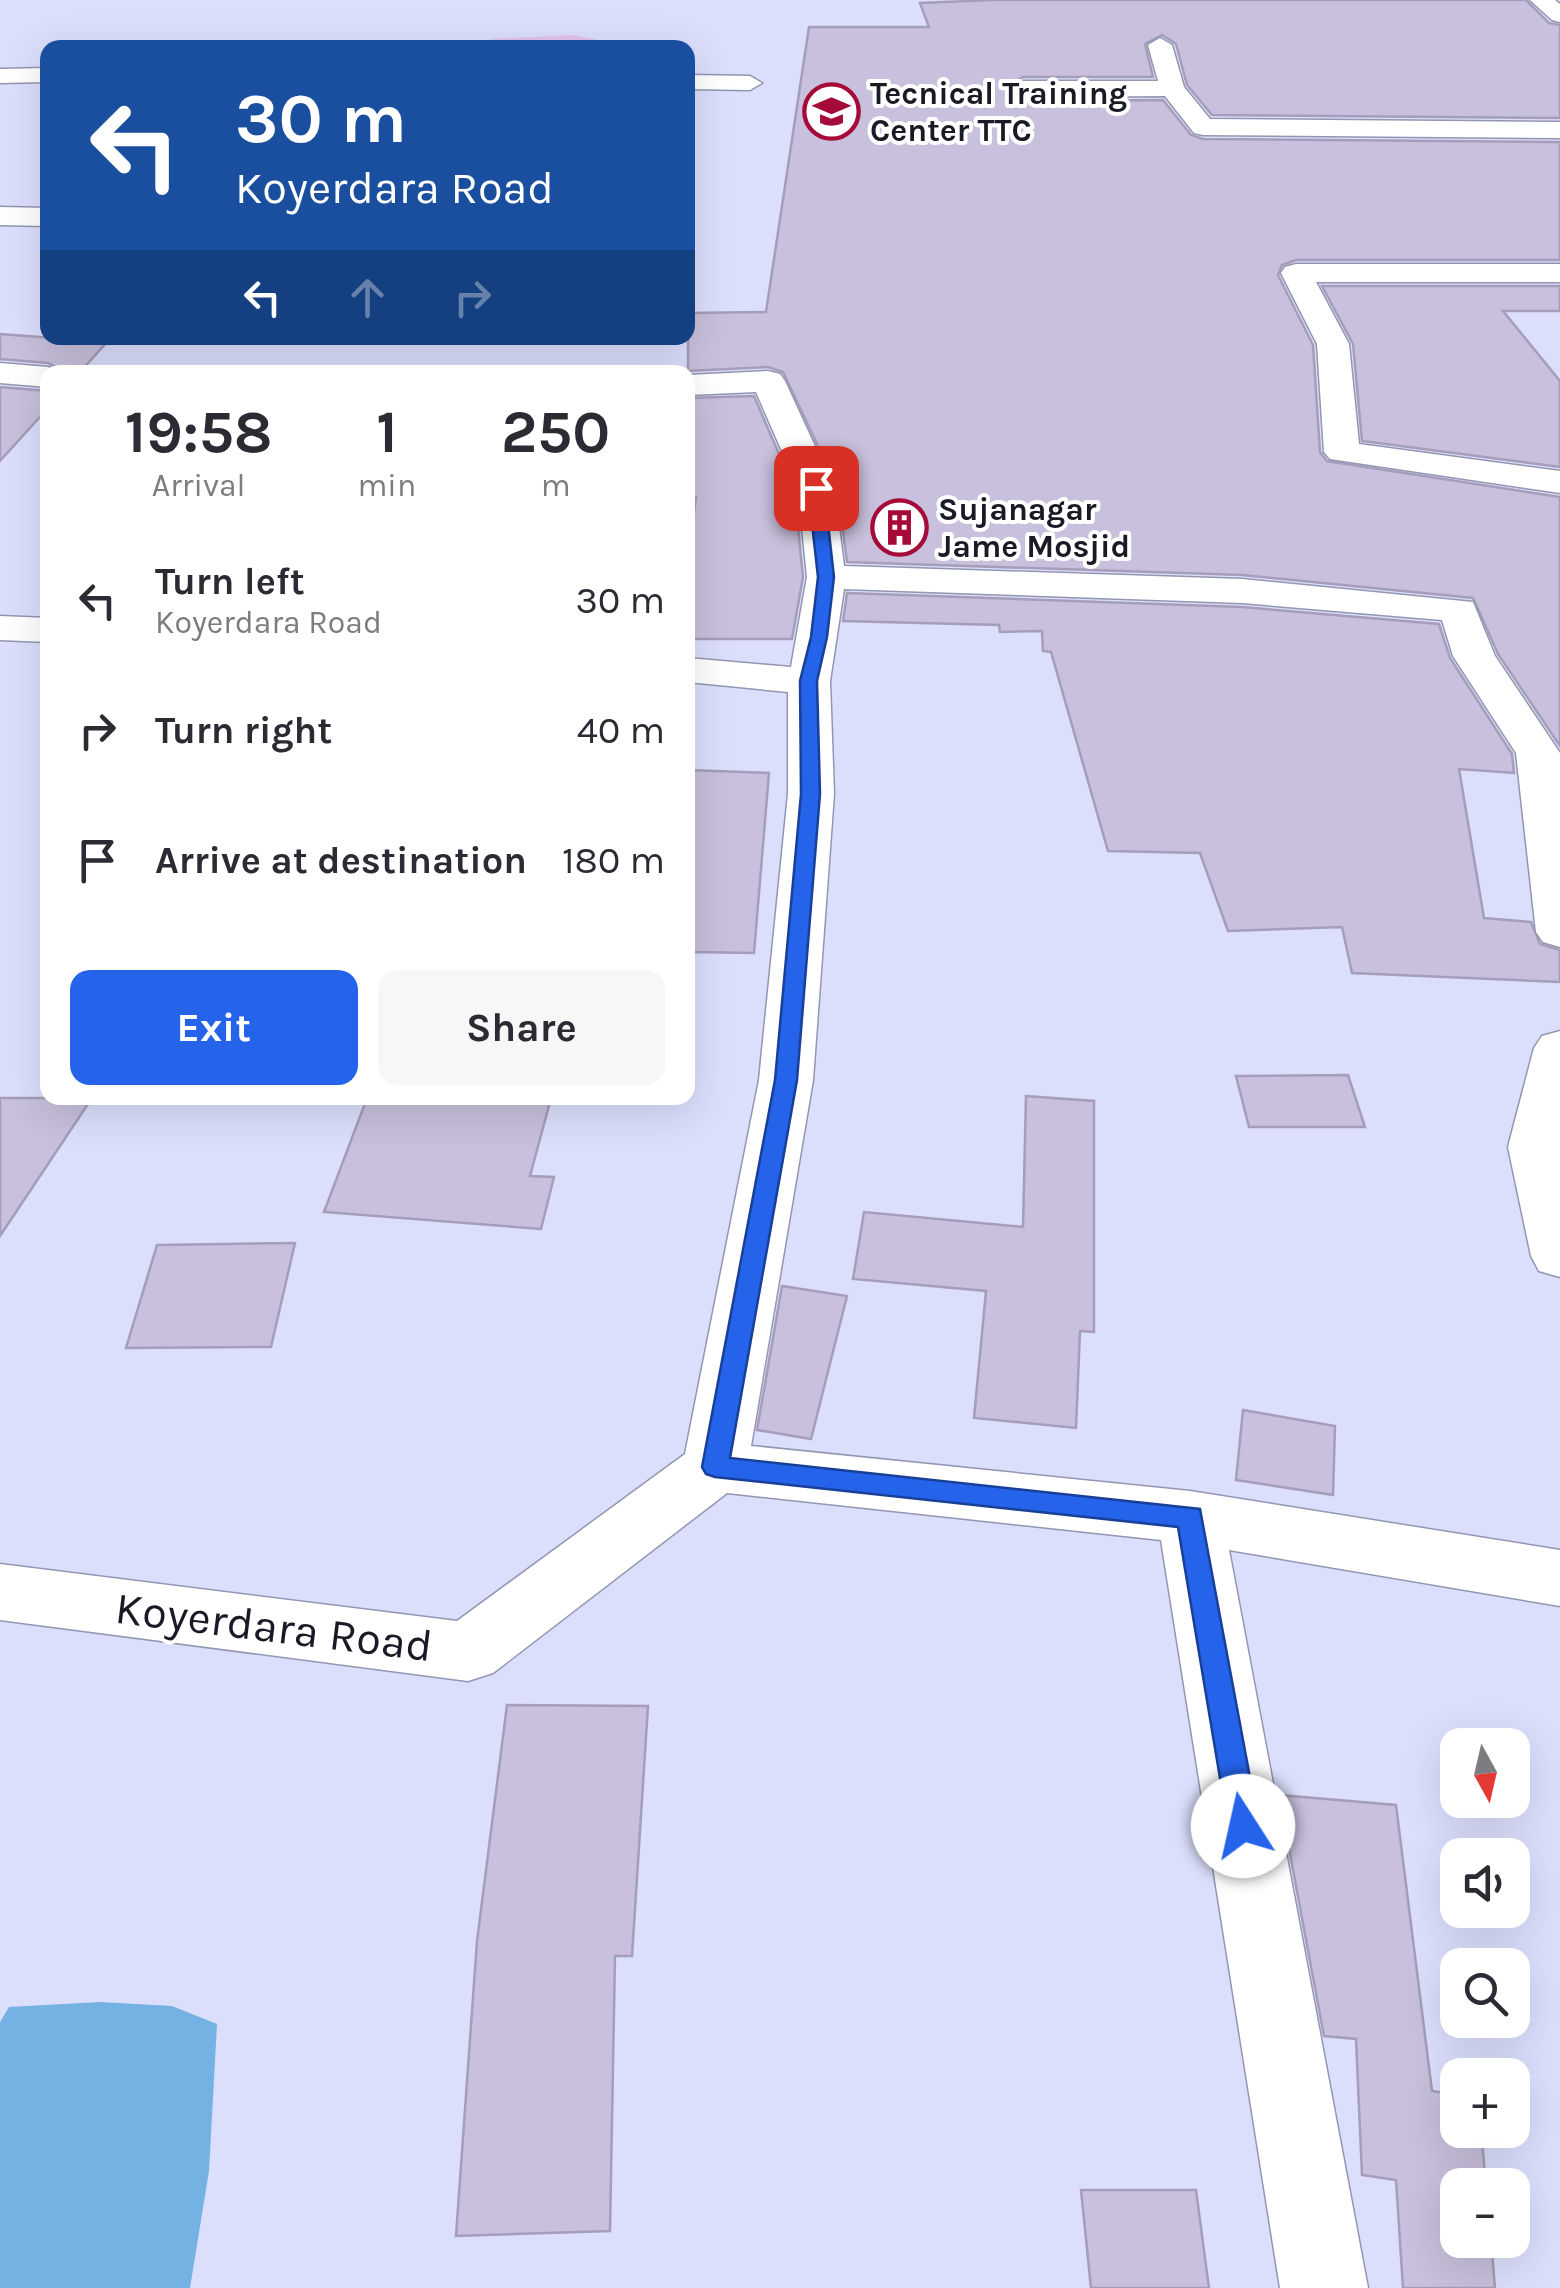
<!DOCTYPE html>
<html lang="en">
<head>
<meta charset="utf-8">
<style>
  :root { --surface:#fff; --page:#f7f7f7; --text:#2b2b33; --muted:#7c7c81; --accent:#2563eb }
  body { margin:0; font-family:Karla,sans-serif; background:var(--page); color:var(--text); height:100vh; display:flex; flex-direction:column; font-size:38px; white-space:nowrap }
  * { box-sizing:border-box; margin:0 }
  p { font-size:32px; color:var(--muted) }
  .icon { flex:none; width:55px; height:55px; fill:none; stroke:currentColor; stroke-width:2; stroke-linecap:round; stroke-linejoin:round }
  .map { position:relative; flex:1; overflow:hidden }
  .drawer { position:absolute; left:40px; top:365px; width:655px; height:740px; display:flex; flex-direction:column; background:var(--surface); border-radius:20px; box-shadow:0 10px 40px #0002 }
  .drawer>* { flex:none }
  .banner { position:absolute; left:40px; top:40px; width:655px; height:305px; border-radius:20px; box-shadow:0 10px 40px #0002; background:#1a4fa0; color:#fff; overflow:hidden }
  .needle { width:65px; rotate:172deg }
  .fabs { position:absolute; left:1440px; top:1728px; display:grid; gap:20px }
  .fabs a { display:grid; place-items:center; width:90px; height:90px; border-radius:20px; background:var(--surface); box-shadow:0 10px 40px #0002; font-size:50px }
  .pin { position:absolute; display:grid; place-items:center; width:85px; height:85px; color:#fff; margin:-42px; border-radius:20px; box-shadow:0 5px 15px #0006 }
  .me { position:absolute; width:110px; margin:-55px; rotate:350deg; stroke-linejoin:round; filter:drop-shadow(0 0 8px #0008) }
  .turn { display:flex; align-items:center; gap:35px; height:210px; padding:0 30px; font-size:45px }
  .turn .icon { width:130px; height:130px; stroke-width:2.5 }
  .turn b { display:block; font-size:70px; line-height:85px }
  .lanes { display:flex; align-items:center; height:95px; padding:0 30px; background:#0003; justify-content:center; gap:50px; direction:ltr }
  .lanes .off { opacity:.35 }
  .eta { display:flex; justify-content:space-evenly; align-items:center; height:170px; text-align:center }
  .eta b { font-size:60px; font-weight:700; line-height:70px }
  .cta { display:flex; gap:20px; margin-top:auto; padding:20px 30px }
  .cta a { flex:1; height:115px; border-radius:20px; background:var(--accent); color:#fff; font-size:40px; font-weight:700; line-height:115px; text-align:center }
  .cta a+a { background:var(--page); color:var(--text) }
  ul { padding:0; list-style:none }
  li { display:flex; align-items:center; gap:30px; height:130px; padding:0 30px }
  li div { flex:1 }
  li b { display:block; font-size:38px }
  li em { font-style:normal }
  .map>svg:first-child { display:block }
</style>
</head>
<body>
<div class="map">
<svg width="1560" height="2288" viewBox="0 0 1560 2288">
  <rect width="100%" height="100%" fill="#dbdffc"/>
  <!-- green -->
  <polygon fill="#e1c2eb" points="572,35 635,47 462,47 492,39"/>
  <!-- water -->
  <polygon fill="#73b2e3" points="100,2002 172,2006 217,2024 209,2171 190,2288 0,2288 0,2022 9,2007"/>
  <!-- building -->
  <g fill="#c8c0dc" stroke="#a59db9" stroke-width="2.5">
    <polygon points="992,0 1526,0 1549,23 1560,25 1560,118 1212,115 1187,85 1176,44 1162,35 1145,44 1153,77 1023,77 1006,88 1023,101 1163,100 1191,135 1203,139 1560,142 1560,260 1296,260 1282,265 1278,275 1313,345 1320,452 1327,461 1560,497 1560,746 1498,654 1473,598 1242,575 847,562 837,486 783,372 768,367 688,371 688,313 766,312 809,27 929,27 920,3"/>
    <polygon points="1322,286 1560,286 1560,311 1503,311 1560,381 1560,467 1362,441 1353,344"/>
    <polygon points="0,334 107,342 80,372 65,372 48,363 0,359"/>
    <polygon points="0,387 48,391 48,408 0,461"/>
    <polygon points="754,396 794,489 803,577 792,639 688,639 688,560 696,497 688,497 688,398"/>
    <polygon points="847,593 1242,607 1439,624 1450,658 1512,754 1514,773 1459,769 1484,918 1531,922 1540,944 1560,950 1560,982 1352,973 1342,927 1228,931 1200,853 1108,851 1051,652 1043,651 1042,631 1000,632 999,625 843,621"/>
    <polygon points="688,770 769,773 754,953 688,952"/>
    <polygon points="1348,1075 1365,1127 1249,1127 1236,1076"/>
    <polygon points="1026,1096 1094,1101 1094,1332 1080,1331 1076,1428 974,1418 986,1291 853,1279 864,1212 1023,1227"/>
    <polygon points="0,1098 92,1098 0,1236"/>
    <polygon points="367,1098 551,1098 530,1176 554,1177 541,1229 324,1212"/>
    <polygon points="295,1243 271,1347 126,1348 157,1245"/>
    <polygon points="782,1286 847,1296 811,1439 757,1430"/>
    <polygon points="1243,1410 1335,1426 1333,1495 1236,1480"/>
    <polygon points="507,1705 648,1706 632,1956 615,1956 610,2231 456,2236 477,1941"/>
    <polygon points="1279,1795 1396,1805 1432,2091 1458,2095 1458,2130 1481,2130 1486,2185 1458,2185 1458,2240 1491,2240 1495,2288 1403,2288 1396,2180 1362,2175 1356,2039 1324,2036"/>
    <polygon points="1081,2190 1196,2190 1209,2288 1091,2288"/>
  </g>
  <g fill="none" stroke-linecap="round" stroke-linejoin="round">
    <defs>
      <g id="street">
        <polygon points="1530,0 1555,0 1560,4 1560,22 1552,20"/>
        <polygon points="1160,38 1172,45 1184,87 1210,119 1560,122 1560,138 1203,135 1194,133 1165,96 1023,97 1010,89 1023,81 1158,81 1148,45"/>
        <polygon points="48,68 48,82 0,83 0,69"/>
        <polygon points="688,75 750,76 762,83 750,90 688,89"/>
        <polygon points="0,207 48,208 48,226 0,225"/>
        <polygon points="1296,264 1560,264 1560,282 1316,282 1349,344 1359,444 1560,471 1560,493 1330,459 1324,452 1317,344 1281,273 1285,267"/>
        <polygon points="0,363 48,367 61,372 48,372 48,387 0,383"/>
        <polygon points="768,371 780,374 785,381 834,488 844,566 1242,579 1473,602 1495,656 1560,753 1560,947 1543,942 1536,932 1516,753 1453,656 1442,620 1242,603 844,589 830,681 834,794 813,1080 751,1446 1190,1491 1560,1550 1560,1606 1229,1550 1368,2288 1280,2288 1161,1540 727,1493 493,1673 468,1681 0,1620 0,1564 457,1621 685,1454 759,1080 788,794 788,692 688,682 688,658 791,667 807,577 798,488 756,392 688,395 688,375"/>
        <polygon points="0,616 48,618 48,642 0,640"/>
        <polygon points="1560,1031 1560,1277 1539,1271 1531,1256 1508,1147 1534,1048 1542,1036"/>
      </g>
    </defs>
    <!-- street casing -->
    <use href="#street" stroke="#9396b2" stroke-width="3"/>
    <!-- street -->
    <use href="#street" fill="#fff" fill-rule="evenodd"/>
  </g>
  <!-- route -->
  <polygon fill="#2563eb" stroke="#184099" stroke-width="2.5" points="816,483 824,488 834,577 827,637 817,681 820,794 797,1080 730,1458 1200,1509 1259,1826 1254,1835 1243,1839 1232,1835 1228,1826 1178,1527 715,1477 706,1474 702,1467 775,1080 801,794 800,681 811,637 818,577 808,488"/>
  <!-- icons -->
  <defs>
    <symbol id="university-ring" viewBox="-11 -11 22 22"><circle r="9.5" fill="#fff" stroke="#a50a38" stroke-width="1.5"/><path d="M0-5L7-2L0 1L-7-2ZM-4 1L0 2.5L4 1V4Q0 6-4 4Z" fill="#a50a38"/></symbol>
    <symbol id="building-ring" viewBox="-11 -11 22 22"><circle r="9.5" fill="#fff" stroke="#a50a38" stroke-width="1.5"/><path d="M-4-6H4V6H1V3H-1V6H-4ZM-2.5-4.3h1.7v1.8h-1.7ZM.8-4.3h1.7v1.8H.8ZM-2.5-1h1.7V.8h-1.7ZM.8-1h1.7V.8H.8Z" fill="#a50a38"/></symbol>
  </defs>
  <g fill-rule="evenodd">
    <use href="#university-ring" x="800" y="80" width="63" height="63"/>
    <use href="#building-ring" x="868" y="496" width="63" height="63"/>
  </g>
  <g text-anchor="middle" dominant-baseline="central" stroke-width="8" stroke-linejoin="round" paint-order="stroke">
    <!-- far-poi labels -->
    <g font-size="32" font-weight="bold" fill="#191a25" stroke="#fff" text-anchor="start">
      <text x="870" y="93">Tecnical Training<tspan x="870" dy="37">Center TTC</tspan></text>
      <text x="938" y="509">Sujanagar<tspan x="938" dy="37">Jame Mosjid</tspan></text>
    </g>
    <!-- near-street labels -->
    <g font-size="45" fill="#191a25" stroke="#fff">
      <text transform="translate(274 1627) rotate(7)">Koyerdara Road</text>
    </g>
  </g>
</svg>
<div class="fabs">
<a><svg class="needle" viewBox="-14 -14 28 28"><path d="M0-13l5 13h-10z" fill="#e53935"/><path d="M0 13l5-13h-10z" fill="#7c7c81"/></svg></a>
<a><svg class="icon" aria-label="sound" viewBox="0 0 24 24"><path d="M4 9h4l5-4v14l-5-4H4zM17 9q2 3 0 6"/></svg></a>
<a><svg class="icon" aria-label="search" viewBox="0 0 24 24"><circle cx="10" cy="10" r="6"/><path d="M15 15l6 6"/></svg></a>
<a>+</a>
<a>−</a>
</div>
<div class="pin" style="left:816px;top:488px;background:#d93025"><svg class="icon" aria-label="arrive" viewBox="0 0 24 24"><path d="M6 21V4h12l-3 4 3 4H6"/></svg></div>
<svg class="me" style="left:1243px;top:1826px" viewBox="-20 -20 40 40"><circle r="19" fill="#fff"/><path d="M0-13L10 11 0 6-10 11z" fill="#2563eb"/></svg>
<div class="banner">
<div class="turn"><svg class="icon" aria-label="left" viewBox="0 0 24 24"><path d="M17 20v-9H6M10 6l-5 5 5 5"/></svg><div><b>30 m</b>Koyerdara Road</div></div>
<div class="lanes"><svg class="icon" aria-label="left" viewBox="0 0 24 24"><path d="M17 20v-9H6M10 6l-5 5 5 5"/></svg><svg class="icon off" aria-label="ahead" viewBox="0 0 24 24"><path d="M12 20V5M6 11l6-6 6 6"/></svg><svg class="icon off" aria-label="right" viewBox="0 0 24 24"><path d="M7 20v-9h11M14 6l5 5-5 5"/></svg></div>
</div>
<section class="drawer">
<div class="eta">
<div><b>19:58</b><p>Arrival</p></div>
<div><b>1</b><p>min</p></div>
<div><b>250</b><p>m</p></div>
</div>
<ul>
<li><svg class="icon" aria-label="left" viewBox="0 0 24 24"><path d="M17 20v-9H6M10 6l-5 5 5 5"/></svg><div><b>Turn left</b><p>Koyerdara Road</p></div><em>30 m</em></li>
<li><svg class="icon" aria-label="right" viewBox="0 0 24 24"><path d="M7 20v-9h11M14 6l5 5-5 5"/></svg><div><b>Turn right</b></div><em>40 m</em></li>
<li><svg class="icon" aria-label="arrive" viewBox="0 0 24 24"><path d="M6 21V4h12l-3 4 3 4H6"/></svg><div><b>Arrive at destination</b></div><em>180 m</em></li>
</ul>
<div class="cta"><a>Exit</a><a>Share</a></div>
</section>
</div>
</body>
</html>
